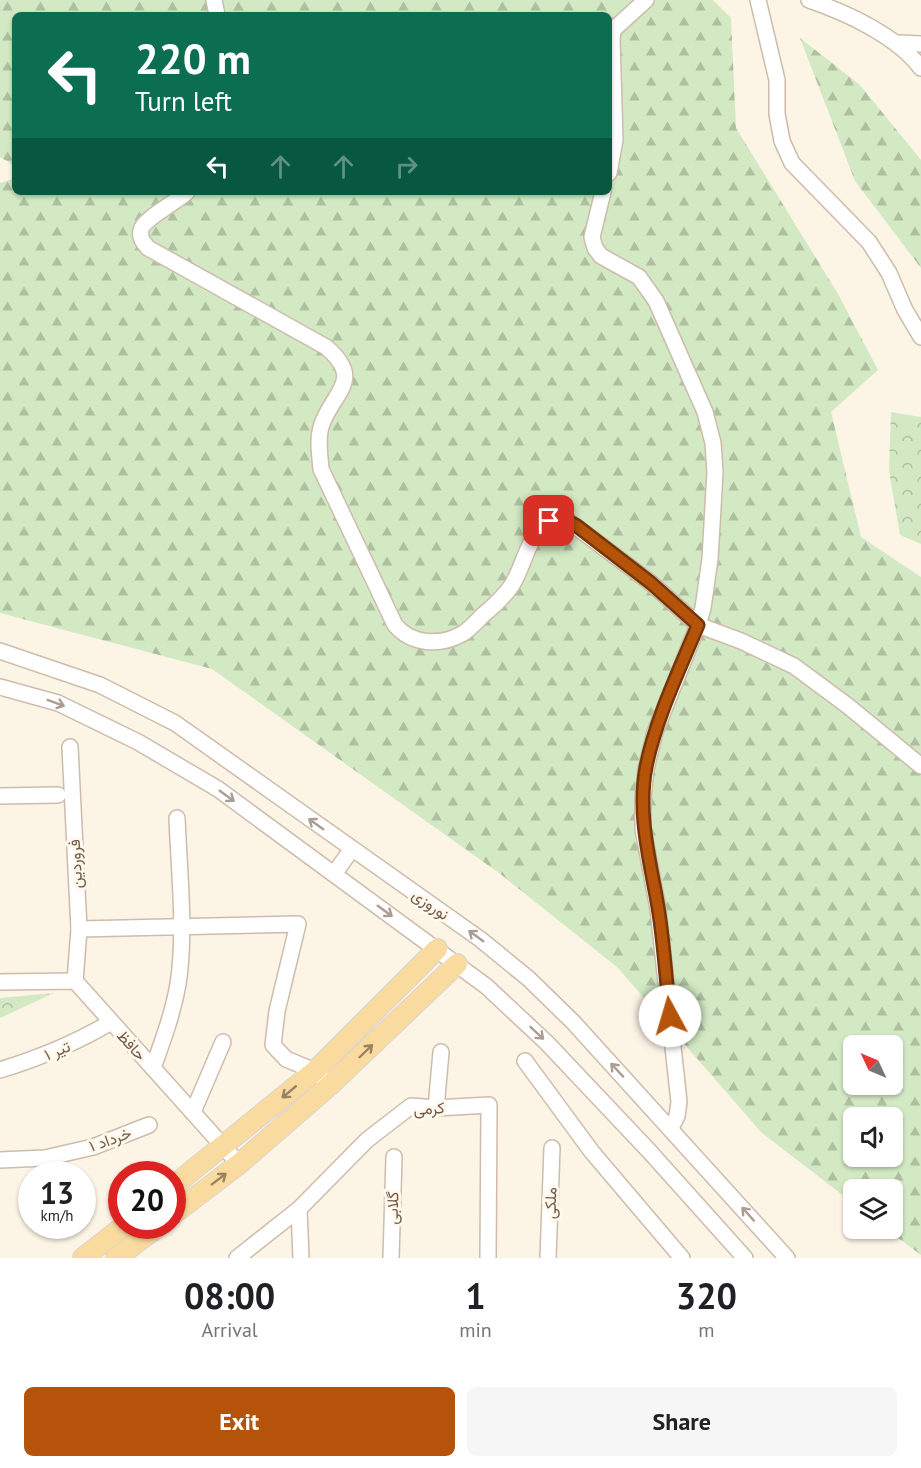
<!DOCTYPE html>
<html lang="en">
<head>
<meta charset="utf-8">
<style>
  :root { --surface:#fff; --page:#f6f6f6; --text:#202124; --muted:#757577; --accent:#b45309 }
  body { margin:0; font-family:"PT Sans",Vazirmatn,sans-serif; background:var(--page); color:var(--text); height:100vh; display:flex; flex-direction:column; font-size:22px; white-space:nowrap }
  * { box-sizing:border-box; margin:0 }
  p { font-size:20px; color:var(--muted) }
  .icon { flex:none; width:33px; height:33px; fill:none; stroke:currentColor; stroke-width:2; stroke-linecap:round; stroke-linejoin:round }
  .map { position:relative; height:1258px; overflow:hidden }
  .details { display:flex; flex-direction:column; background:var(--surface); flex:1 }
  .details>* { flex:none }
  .top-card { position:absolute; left:12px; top:12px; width:600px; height:183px; border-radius:9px; box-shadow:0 2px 4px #0004; background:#0b6e4f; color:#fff; overflow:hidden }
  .needle { width:39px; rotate:314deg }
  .tools { position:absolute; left:843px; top:1035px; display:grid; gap:12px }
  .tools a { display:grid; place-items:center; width:60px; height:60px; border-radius:9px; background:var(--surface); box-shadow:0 2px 4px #0004; font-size:30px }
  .speed { position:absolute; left:18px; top:1161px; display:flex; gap:12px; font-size:30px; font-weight:700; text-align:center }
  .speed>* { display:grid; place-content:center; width:78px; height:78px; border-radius:50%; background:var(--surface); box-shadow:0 2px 4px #0004; line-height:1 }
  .speed small { font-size:15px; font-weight:400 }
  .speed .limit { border:9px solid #d22; background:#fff; color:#111 }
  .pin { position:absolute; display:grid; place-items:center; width:51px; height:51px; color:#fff; margin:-26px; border-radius:12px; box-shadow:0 3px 9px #0006 }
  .me { position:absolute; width:66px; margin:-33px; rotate:354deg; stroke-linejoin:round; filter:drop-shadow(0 0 4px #0008) }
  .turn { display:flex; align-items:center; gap:21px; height:126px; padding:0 24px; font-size:27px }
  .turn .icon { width:78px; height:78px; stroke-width:2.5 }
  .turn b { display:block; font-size:42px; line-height:51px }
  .lanes { display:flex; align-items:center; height:57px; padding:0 24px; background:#0003; justify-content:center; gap:30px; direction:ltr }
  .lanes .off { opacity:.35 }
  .eta { display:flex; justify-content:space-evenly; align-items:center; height:102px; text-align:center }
  .eta b { font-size:36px; font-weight:700; line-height:42px }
  .action { display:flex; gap:12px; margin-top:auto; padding:12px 24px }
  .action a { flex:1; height:69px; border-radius:9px; background:var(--accent); color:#fff; font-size:24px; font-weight:700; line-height:69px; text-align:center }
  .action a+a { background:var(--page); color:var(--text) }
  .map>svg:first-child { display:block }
</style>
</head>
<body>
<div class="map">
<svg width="921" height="1258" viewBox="0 0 921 1258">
  <defs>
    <pattern id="forest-firs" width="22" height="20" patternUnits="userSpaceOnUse" patternTransform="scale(1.5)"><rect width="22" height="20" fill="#d2e9c4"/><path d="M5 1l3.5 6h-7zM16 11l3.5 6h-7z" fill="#afc0a1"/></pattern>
    <pattern id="park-crowns" width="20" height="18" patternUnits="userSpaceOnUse" patternTransform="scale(1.5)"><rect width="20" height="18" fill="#d2e9c4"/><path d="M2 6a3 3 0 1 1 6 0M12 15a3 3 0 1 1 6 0" fill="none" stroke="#afc0a1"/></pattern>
  </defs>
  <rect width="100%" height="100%" fill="#fcf4e5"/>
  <!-- forest -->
  <g fill="url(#forest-firs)" fill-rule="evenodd">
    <path d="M0 0H713L731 18 736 128 838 294 878 370 831 412 861 537 921 577V1255L886 1229 892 1228V1190H854L853 1203 762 1133 617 967 499 873 212 669 0 613V183L15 178V192H609V15H15V166L0 157ZM854 1046H892V1084H854ZM854 1118H892V1156H854Z"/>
    <polygon points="800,38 860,85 921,160 921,268 855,181"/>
  </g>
  <!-- park -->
  <g fill="url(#park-crowns)">
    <polygon points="891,412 921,417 921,544 900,535 889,471"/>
    <polygon points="54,993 0,1018 0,998"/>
  </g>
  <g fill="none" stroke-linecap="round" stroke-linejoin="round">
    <defs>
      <g id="minor">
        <polyline points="214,0 217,15"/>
        <polyline points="758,0 777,80 777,114 782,141 792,163 869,242 889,273 905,310 921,337"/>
        <path d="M809 0C847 13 897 36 921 68"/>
        <polyline points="898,43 921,44"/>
        <polyline points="609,173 615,140 612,40 613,30 646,0"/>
        <path d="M187 192C177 202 143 219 141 230 139 238 144 243 148 248L326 347C366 381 331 393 321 427 317 441 320 455 321 469L395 625C412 645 440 646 462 634 470 629 477 621 483 615 494 606 504 597 512 585 523 567 527 542 542 527 550 519 557 518 567 520L651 583 698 625 741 641 794 666 848 706 921 766"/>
        <polyline points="603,192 592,237 595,248 601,256 639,277 656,301 705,412 713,443 715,472 710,559 703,608 698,625 655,732 646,769 643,798 643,829 658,909 679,1102 677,1116 671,1128"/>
        <polyline points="0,651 100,685 175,723 480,939 529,979 573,1022 787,1258"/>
        <polyline points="0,687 58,703 138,742 218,789 486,986 547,1043 650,1152 745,1258"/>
        <polyline points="70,747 79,929 75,981"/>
        <polyline points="0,796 58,795"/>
        <polyline points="334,874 352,849"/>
        <polyline points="79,929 298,924 277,1011 273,1045 286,1059 315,1071 321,1077"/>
        <polyline points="0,982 75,981 239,1164"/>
        <polyline points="525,1061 592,1152 682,1258"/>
        <path d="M153 1068C163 1040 173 1013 178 984 186 934 179 870 177 818"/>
        <path d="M0 1070C39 1058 76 1043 111 1022"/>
        <polyline points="436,1108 441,1052"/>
        <polyline points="193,1112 223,1042"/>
        <polyline points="0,1160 45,1158 93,1147 149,1125"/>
        <polyline points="299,1209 301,1258"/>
        <polyline points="237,1258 299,1209 367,1140 411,1106 436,1108 489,1105 488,1258"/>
        <polyline points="391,1258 394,1157"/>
        <polyline points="548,1258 552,1148"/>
      </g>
      <g id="major">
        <polyline points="172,1187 315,1071 437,949"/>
        <polyline points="172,1215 239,1164 329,1086 457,964"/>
        <polyline points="83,1258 124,1226"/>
        <polyline points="116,1258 159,1226"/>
      </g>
    </defs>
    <!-- minor casing -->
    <use href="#minor" stroke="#cdbcac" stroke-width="18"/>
    <!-- major casing -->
    <use href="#major" stroke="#dbd4d0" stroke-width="22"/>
    <!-- minor -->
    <use href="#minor" stroke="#fff" stroke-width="15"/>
    <!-- major -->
    <use href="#major" stroke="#f9db9f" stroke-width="20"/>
  </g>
  <!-- one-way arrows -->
  <defs><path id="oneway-shaft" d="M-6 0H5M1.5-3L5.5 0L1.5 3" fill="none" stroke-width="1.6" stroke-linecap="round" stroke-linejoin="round" transform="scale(1.5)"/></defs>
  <g stroke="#ac9d93">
    <use href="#oneway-shaft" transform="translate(56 703) rotate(20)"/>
    <use href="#oneway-shaft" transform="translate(227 796) rotate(36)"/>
    <use href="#oneway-shaft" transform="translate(316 824) rotate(-145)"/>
    <use href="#oneway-shaft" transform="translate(385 911) rotate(36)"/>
    <use href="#oneway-shaft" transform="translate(476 936) rotate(-144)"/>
    <use href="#oneway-shaft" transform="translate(537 1033) rotate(43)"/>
    <use href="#oneway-shaft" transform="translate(617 1070) rotate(-133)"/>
    <use href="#oneway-shaft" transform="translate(748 1214) rotate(-132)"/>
  </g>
  <g stroke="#9c8164">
    <use href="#oneway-shaft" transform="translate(366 1051) rotate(-44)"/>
    <use href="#oneway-shaft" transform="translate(289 1092) rotate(140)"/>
    <use href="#oneway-shaft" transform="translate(219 1179) rotate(-37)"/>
  </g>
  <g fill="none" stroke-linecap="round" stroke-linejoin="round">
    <defs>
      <path id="route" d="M549 521C561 518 567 520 577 526L651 583 698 625C679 671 656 718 646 767 637 815 650 860 658 907 664 943 666 980 670 1016"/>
    </defs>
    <!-- route casing -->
    <use href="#route" stroke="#753606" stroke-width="15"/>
    <!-- route -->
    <use href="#route" stroke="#b45309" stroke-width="10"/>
  </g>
  <g text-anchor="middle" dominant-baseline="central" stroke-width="6" stroke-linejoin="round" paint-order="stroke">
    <!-- street labels -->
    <g font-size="16" fill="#745b4b" stroke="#fff8ec">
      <text transform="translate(75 864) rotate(-93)">فروردین</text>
      <text transform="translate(431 904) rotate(35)">نوروزی</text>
      <text transform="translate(132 1045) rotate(48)">حافظ</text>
      <text transform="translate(57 1050) rotate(-23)">تیر ۱</text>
      <text transform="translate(429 1108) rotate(-3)">کرمی</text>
      <text transform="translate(110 1139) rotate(-20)">خرداد ۱</text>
      <text transform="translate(550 1203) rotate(-88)">ملکی</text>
      <text transform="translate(392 1208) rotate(-88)">گلابی</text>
    </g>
  </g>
</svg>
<div class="tools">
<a><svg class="needle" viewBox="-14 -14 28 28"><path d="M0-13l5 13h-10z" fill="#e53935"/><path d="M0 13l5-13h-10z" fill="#757577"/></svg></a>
<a><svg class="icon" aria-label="sound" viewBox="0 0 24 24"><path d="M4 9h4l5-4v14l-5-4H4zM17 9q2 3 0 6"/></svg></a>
<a><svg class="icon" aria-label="layers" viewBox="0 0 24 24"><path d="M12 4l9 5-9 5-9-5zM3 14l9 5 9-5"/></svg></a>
</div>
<div class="speed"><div>13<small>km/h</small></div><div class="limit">20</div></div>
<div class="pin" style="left:549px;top:521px;background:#d93025"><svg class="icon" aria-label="arrive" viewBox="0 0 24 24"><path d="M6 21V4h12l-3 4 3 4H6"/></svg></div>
<svg class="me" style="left:670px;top:1016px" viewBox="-20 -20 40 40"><circle r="19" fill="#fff"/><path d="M0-13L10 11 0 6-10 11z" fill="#b45309"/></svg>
<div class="top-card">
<div class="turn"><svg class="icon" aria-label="left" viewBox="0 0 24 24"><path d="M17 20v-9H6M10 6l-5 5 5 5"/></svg><div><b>220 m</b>Turn left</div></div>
<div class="lanes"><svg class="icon" aria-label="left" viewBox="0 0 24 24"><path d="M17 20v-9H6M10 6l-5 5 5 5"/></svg><svg class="icon off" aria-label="ahead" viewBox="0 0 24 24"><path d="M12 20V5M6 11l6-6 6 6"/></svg><svg class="icon off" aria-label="ahead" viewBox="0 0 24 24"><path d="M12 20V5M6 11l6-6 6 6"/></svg><svg class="icon off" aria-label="right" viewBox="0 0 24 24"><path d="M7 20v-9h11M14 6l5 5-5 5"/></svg></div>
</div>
</div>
<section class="details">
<div class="eta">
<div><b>08:00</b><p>Arrival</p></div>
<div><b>1</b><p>min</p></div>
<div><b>320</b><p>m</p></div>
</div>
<div class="action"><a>Exit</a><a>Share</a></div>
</section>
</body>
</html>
